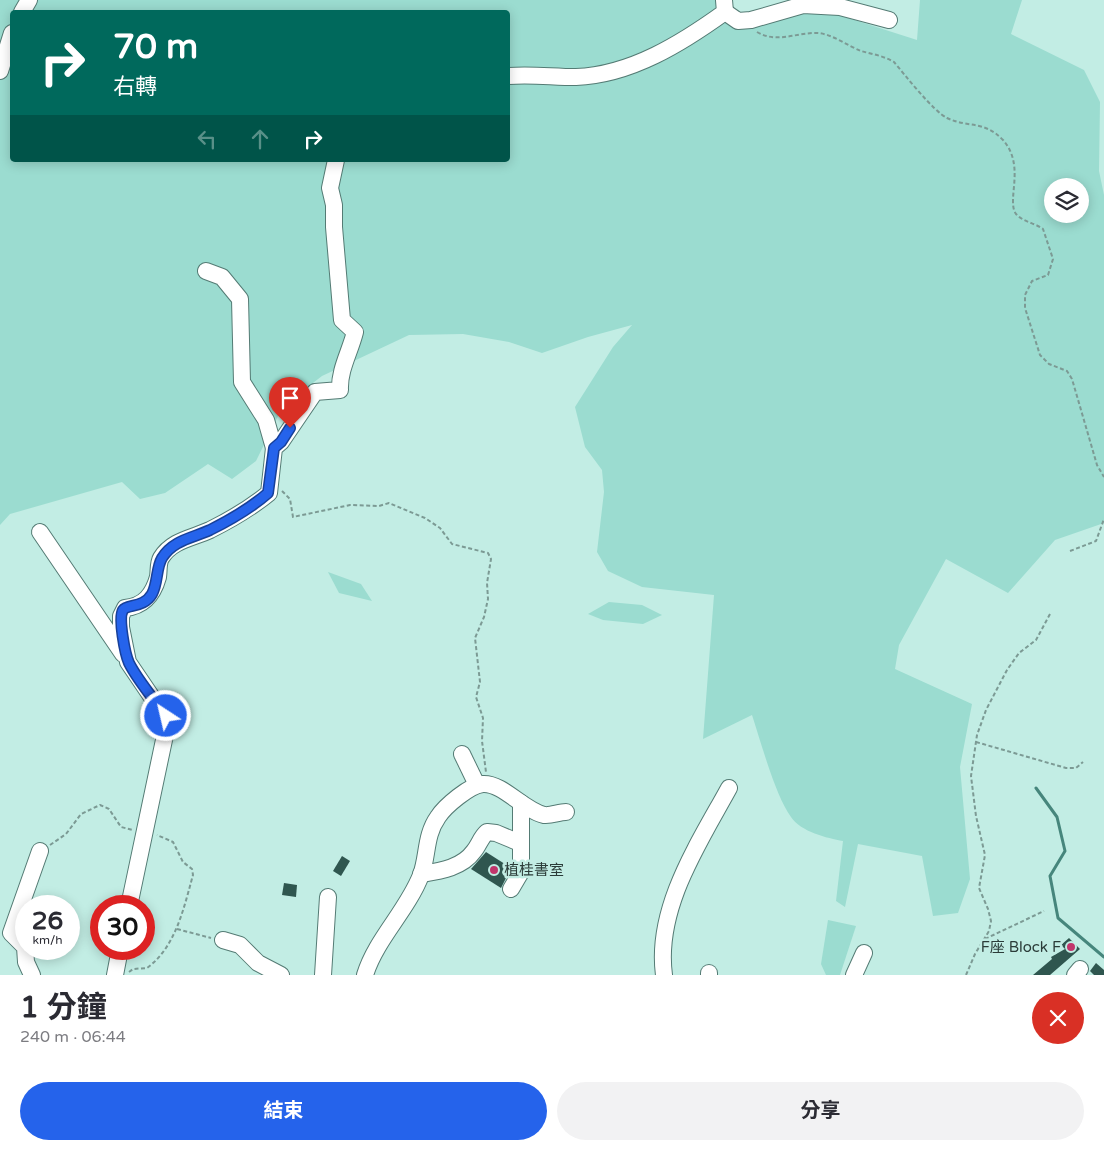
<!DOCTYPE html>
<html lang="zh-TW">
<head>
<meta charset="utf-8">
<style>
  :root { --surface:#fff; --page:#f2f2f3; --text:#2b2b33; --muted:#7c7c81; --accent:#2563eb }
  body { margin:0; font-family:"Varela Round","Noto Sans TC",sans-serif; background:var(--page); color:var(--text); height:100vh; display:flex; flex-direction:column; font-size:19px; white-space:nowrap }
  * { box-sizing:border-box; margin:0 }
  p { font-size:16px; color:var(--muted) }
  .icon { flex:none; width:28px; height:28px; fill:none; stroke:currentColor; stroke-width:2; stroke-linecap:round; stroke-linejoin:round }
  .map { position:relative; height:975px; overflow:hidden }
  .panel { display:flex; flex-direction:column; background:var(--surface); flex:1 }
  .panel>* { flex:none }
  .top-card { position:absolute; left:10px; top:10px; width:500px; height:152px; border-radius:5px; box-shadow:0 2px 12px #0003; background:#00695c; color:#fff; overflow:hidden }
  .buttons { position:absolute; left:1044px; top:178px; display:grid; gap:10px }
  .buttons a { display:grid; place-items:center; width:45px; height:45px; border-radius:50%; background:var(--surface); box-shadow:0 2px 12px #0003; font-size:25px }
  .speed { position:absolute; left:15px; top:895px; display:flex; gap:10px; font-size:25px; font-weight:700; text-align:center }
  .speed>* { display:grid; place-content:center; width:65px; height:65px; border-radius:50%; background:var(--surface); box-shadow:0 2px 12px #0003; line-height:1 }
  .speed small { font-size:12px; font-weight:400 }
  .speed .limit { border:8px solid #d22; background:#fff; color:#111 }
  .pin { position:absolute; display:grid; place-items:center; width:42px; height:42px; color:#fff; margin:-51px -21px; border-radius:50% 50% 50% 0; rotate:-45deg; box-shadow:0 0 5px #0007 }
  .pin .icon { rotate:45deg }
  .me { position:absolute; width:55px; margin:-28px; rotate:325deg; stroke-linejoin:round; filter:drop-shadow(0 0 4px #0008) }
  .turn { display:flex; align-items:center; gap:18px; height:105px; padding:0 20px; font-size:22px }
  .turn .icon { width:65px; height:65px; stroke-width:2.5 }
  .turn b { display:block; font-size:35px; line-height:42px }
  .lanes { display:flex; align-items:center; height:48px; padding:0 20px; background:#0003; justify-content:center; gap:25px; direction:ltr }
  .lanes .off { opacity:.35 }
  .round { display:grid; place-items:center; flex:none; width:52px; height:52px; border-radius:26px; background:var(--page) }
  .overview { display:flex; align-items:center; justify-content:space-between; height:85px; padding:0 20px }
  h1 { font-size:30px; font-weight:700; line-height:38px }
  .action { display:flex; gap:10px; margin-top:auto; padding:10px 20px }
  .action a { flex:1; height:58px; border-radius:30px; background:var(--accent); color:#fff; font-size:20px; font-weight:700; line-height:58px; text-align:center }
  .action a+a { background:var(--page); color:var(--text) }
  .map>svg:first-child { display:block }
</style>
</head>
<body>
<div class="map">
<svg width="1104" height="975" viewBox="0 0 1104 975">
  <rect width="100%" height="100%" fill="#c2ede4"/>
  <!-- green -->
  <g fill="#9bdcd0" fill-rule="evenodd">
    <path d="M0 0H728L737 17 817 8 917 40 920 0H1022L1011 34 1084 70 1100 102 1099 171 1104 195V523L1055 540 1008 593 946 559 899 645 895 669 972 704 960 767 970 879 958 913 933 916 922 856 858 844 845 907 836 901 843 841C827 838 801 832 791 817 775 795 761 742 752 715L703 739 714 595 642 587 608 571 597 552 604 492 602 470 585 447 575 407 613 347 632 325 588 337 542 353 509 342 463 334 409 335 322 376 283 406 256 461 232 479 208 464 165 493 140 499 122 482 10 514 0 525ZM12 12H508V160H12ZM1052 186H1080V214H1052Z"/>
    <polygon points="328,572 361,584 372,601 339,593"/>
    <polygon points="609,602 642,605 662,615 643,624 603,620 588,614"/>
    <polygon points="828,920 856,926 840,975 826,975 821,964"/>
  </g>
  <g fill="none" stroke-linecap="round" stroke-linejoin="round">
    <!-- stream -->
    <polyline stroke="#46867c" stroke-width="3" points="1036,788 1057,817 1065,851 1050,876 1058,918 1104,957"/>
  </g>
  <!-- building -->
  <g fill="#2f564f">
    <polygon points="486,852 511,868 501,888 471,869"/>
    <polygon points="342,856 350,861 341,876 333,871"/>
    <polygon points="284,883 297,885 296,897 282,895"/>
    <polygon points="1069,938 1080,949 1050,975 1033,975 1052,959 1051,957 1065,949 1061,945"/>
    <polygon points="1096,963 1104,970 1104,975 1094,975 1090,971"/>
  </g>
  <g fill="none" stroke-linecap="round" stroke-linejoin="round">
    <defs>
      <g id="minor">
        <polyline points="22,12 29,0"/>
        <polyline points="725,12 738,21 751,20 803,5 840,7 889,20"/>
        <polyline points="0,71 12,33"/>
        <path d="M508 76C531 74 553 77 576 77 631 75 682 43 725 12L724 0"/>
        <polyline points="206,271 222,277 240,299 242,382 266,420 274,448"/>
        <polyline points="40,532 123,654"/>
        <polyline points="462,754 477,785"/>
        <path d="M421 874C440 871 462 868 474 851 479 845 481 837 487 832L496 833 520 843"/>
        <polyline points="511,889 521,872 521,803"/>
        <path d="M129 906 168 721 128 662 121 627V616L125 608C144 606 153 595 158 577 159 571 158 563 161 558 172 540 193 538 210 530 230 520 252 507 269 493L274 448 281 442 315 392 340 390C339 370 350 352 355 332L342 320 334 227V205L330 188 336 160"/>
        <polyline points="223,940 240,945 258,963 281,975"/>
        <polyline points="32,975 26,962 25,947 11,933 40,851"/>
        <polyline points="115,975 120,949"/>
        <polyline points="323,975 328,897"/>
        <path d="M365 975C376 939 407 911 421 875 428 856 425 835 438 817 445 806 470 785 483 784 503 783 523 810 544 815 551 816 559 812 566 812"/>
        <path d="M664 975C655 908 699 843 729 788"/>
        <polyline points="709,975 709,973"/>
        <polyline points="854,975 864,953"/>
        <polyline points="1075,975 1080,969"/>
      </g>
    </defs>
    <!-- minor casing -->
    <use href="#minor" stroke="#547b74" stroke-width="18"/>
    <!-- path -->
    <g stroke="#7c9a94" stroke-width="2" stroke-dasharray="4 2.5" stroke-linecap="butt">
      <path d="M757 32C777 44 797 32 818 33 832 34 848 46 861 51 872 54 884 56 894 62 905 75 933 111 947 118 968 128 984 120 1003 140 1026 166 1006 200 1016 214 1023 222 1035 223 1043 229L1053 259 1048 275 1032 281 1025 295V308L1040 355 1049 364 1067 371 1072 379 1097 465 1104 477"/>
      <polyline points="282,491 290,499 293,517 350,505 379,506 389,503 425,518 440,528 452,544 488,553 491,559 487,583 488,599 484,617 475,638 480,682 476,697 483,718 482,741 486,772"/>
      <polyline points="1070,551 1096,541 1104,519"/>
      <polyline points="976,742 1066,768 1076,768 1083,762"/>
      <polyline points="50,845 66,834 81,814 100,805 109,809 121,827 133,830"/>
      <polyline points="177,929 211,938"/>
      <polyline points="985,939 1044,911"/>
      <path d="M129 972 133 969 147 968C176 947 184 907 193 875L192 869 183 862 173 842 157 835"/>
      <polyline points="966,975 975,954 989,931 991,921 988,909 979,888 985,855 976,816 971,776 977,735 986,710 1007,670 1019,653 1036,640 1050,614"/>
    </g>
    <!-- minor -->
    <use href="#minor" stroke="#fff" stroke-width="16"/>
  </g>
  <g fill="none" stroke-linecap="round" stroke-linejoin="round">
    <defs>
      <path id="route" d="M166 716C154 699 138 681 129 663 125 654 118 618 123 610 127 604 144 608 152 594 158 583 156 568 162 558 173 540 193 538 210 530 230 520 252 507 268 493L274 448 281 442 290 428"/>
    </defs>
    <!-- route casing -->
    <use href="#route" stroke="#184099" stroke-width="12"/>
    <!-- route -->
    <use href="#route" stroke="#2563eb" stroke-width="9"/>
  </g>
  <!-- markers -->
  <g fill="#c0356b" stroke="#c2ede4" stroke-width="2">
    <circle cx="494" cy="870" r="5"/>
    <circle cx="1071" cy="947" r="5"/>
  </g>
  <g text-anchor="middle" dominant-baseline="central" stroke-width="5" stroke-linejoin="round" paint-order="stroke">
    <!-- poi labels -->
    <g font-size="15" fill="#2b3c39" stroke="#c2ede4" text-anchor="start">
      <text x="504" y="870">植桂書室</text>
      <text x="1061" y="947" text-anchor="end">F座 Block F</text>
    </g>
  </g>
</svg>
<div class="buttons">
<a><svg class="icon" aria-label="layers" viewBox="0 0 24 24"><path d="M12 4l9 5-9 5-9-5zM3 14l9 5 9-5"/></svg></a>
</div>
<div class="speed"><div>26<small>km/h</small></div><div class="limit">30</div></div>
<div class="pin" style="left:290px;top:428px;background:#d93025"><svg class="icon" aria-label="arrive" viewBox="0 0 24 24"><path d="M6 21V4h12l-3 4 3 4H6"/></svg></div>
<svg class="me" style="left:166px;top:716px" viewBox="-20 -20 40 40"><circle r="17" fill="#2563eb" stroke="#fff" stroke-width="3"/><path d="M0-11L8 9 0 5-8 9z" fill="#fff"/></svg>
<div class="top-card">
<div class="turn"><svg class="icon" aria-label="right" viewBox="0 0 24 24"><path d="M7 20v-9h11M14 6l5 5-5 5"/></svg><div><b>70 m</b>右轉</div></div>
<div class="lanes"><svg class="icon off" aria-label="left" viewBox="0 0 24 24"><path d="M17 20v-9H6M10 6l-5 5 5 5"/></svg><svg class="icon off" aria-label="ahead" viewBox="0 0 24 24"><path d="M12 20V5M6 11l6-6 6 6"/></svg><svg class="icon" aria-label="right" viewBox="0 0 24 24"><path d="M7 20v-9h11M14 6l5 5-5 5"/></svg></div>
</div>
</div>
<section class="panel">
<div class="overview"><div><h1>1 分鐘</h1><p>240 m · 06:44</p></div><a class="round" style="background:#d93025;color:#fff"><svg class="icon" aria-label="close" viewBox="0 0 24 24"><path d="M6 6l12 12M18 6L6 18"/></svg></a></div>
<div class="action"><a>結束</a><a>分享</a></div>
</section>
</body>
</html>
